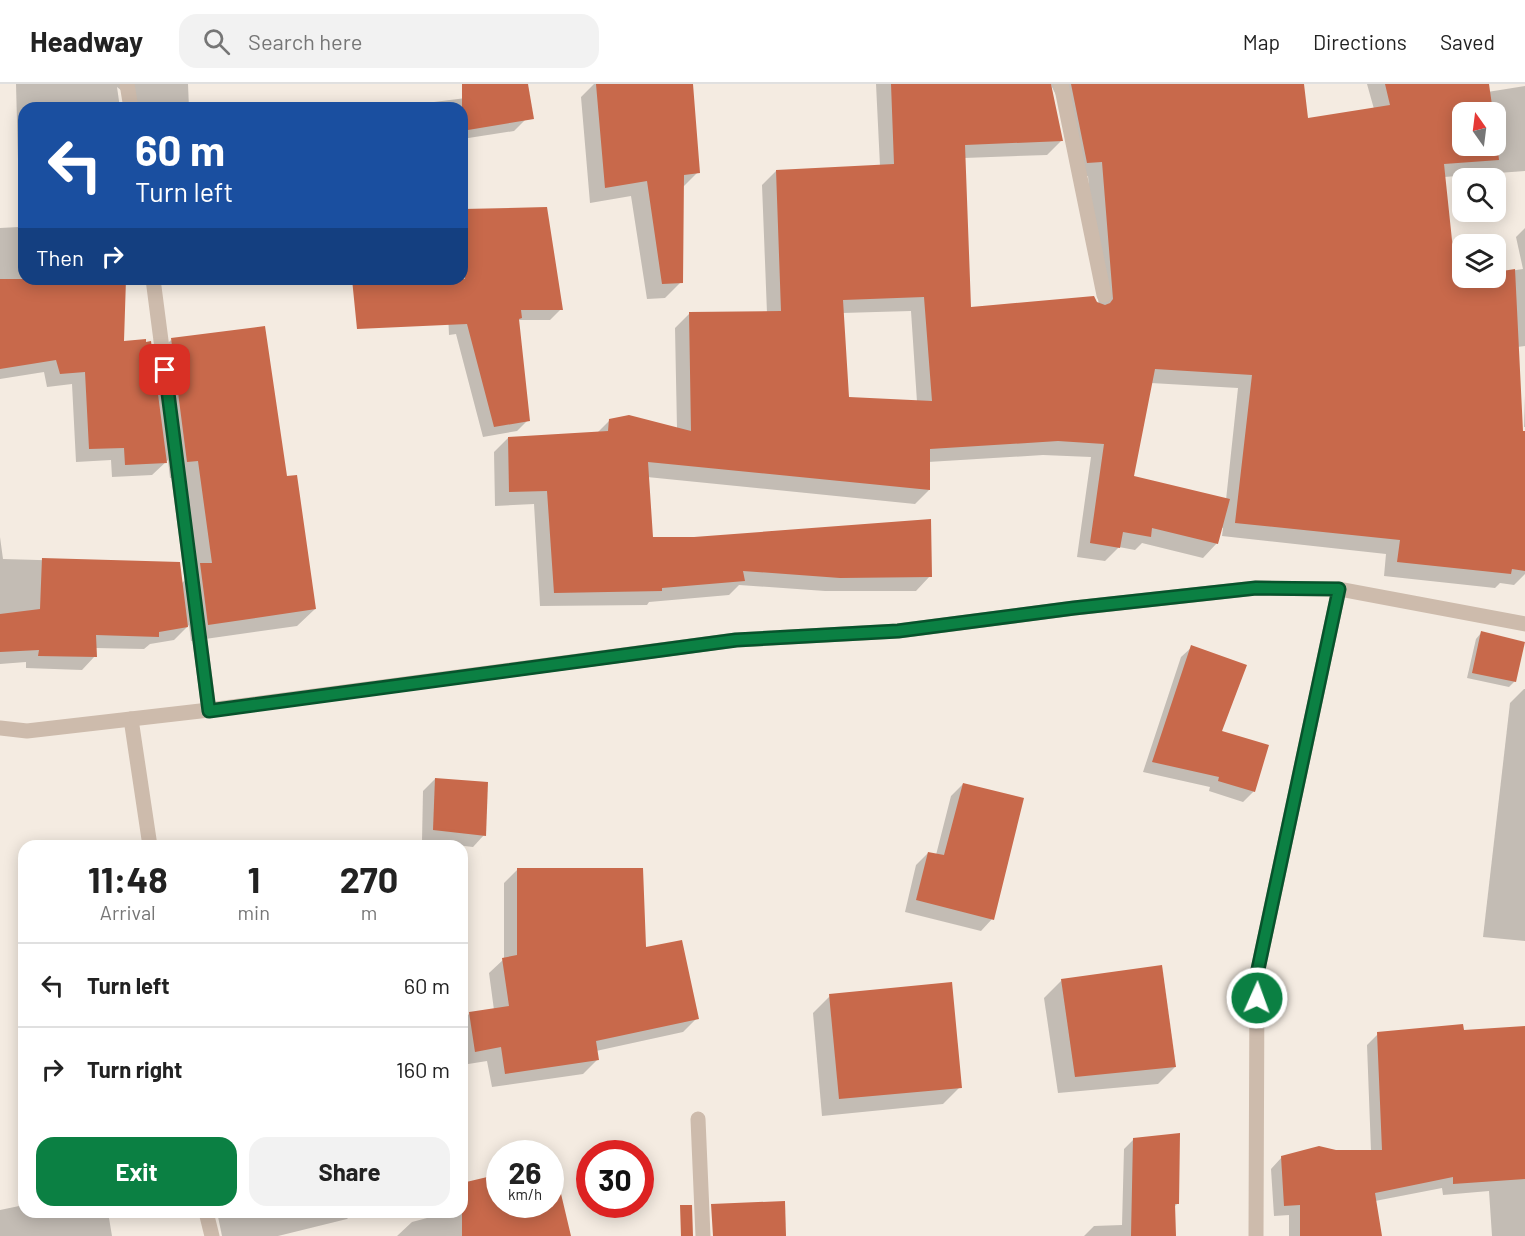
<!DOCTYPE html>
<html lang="en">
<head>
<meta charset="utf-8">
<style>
  :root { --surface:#fff; --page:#f2f2f2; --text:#222; --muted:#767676; --line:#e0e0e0; --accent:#0b8043 }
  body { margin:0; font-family:Barlow,sans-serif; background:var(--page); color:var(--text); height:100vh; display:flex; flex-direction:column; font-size:22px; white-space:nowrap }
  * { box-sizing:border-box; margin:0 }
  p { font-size:20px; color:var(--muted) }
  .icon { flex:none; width:33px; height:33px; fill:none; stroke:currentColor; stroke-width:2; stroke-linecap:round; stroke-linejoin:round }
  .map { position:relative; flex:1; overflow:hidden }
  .panel { position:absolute; left:18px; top:756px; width:450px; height:378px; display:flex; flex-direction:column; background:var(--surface); border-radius:18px; box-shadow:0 3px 15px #0003 }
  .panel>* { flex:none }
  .top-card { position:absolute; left:18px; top:18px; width:450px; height:183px; border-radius:18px; box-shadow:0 3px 15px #0003; background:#1a4fa0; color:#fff; overflow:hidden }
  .needle { width:39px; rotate:346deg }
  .fabs { position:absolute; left:1452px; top:18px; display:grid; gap:12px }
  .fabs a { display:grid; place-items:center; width:54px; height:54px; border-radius:12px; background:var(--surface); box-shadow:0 3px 15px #0003; font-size:30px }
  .speed { position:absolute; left:486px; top:1056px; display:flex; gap:12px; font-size:30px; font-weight:700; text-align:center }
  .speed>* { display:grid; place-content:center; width:78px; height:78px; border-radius:50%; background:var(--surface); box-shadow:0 3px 15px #0003; line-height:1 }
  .speed small { font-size:15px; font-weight:400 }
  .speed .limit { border:9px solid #d22; background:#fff; color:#111 }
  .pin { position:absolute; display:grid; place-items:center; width:51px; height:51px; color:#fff; margin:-26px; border-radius:12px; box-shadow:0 3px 9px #0006 }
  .me { position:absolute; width:66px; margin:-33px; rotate:2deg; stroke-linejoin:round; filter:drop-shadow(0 0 4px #0008) }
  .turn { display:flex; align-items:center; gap:21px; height:126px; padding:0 18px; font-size:27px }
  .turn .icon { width:78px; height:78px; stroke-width:2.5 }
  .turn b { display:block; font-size:42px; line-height:51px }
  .then { display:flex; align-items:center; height:57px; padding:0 18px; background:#0003; gap:12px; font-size:22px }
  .eta { display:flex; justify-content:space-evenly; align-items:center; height:102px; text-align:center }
  .eta b { font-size:36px; font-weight:700; line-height:42px }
  .cta { display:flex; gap:12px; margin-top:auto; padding:12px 18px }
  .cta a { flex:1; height:69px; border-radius:18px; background:var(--accent); color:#fff; font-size:24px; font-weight:700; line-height:69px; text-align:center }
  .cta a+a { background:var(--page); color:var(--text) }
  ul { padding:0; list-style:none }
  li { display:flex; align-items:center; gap:18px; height:84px; padding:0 18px; border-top:2px solid var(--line) }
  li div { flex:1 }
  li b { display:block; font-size:22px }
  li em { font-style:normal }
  header { display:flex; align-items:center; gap:36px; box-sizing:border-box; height:84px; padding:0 30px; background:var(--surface); border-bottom:2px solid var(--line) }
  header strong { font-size:28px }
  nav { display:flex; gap:33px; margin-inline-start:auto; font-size:21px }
  .search { width:420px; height:54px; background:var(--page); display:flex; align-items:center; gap:15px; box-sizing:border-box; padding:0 21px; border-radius:18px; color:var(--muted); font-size:22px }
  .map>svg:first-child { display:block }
</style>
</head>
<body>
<header>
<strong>Headway</strong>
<div class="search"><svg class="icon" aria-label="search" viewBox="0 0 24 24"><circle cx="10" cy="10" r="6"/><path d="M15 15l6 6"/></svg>Search here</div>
<nav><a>Map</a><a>Directions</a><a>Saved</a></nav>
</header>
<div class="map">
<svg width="1525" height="1152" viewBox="0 0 1525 1152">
  <rect width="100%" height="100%" fill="#f4ebe1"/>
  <!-- shadow -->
  <g fill="#0003" fill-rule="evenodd">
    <polygon points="16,0 188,0 189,24 126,24 122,7 117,3 120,24 24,24 24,116 19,115"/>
    <polygon points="594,0 692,0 698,88 682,104 681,198 665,214 647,215 631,112 590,119 581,13"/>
    <path d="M876 0H1303L1307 36 1374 25 1367 0H1447L1450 14 1525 2V87L1444 93 1454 196 1468 194H1496V189L1523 185 1516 153 1525 144V262L1391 279 1525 413V490L1514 501 1500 499 1495 504 1384 492 1386 470 1222 452 1223 444 1221 443 1217 459 1203 474 1142 459 1135 466 1119 463 1105 477 1077 473 1091 373 1043 371 928 378 929 406 915 420 647 393 652 455 930 492 916 507H825L739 501 729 511 649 518 647 521 540 522 534 420 495 422 494 368 508 354 597 349 609 337 677 345 675 244 689 230 767 229 762 101 776 87 880 82ZM1051 1 1057 13 1073 93 1088 92 1097 209 1099 221 970 224 964 74 1047 71 1061 57ZM1462 28H1496V62H1462ZM911 227 917 318 847 315 842 229ZM1151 299 1238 304 1226 416 1132 393Z"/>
    <polygon points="521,7 525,36 514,47 462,55 462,24 386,24"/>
    <polygon points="24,121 24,195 124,195 123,259 152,275 171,256 286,394 315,525 297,542 191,557 189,541 174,556 150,560 144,565 95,564 95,572 82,586 26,584 26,578 0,580 0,453 3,475 179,480 181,500 194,487 181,394 170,394 168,376 152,391 112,393 111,376 76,378 72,300 47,303 44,288 0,295 0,144 19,143 19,126"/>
    <polygon points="546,124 561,225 550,236 518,236 528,336 517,347 483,353 456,250 449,251 447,205 349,199 349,195 462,195 462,126"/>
    <polygon points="1525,311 1525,343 1524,343"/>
    <polygon points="1481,549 1515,597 1509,603 1467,594 1476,555"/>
    <polygon points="1192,563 1220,648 1254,707 1243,718 1209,707 1210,703 1143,688 1181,573"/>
    <polygon points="1524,605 1525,605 1525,857 1483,853 1510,619"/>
    <polygon points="435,695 484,751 473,763 422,757 423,707"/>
    <polygon points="963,700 992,835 981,847 905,828 916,781 928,769 936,771 951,712"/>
    <polygon points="518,785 645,865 697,934 683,948 596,967 597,976 583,990 492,1003 487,977 462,981 462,937 470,929 494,926 489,889 504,875 504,799"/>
    <polygon points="1062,896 1175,983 1158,1000 1058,1009 1044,914"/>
    <polygon points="830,912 960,1003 943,1020 822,1032 813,929"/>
    <polygon points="1525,943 1525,1152 1492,1152 1489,1107 1443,1111 1442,1104 1375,1117 1381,1152 1289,1152 1289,1131 1274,1132 1271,1085 1282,1073 1336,1067 1371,1067 1367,961 1378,950 1462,948"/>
    <polygon points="1134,1055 1177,1120 1174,1123 1174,1152 1084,1152 1094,1142 1122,1141 1124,1065"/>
    <polygon points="462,1100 500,1120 570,1152 397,1152 412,1138 427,1134 426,1128 462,1128"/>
    <polygon points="24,1121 24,1128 108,1128 112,1152 0,1152 0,1126"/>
    <polygon points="217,1128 354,1128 347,1135 278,1152 222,1152"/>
  </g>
  <!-- building -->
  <g fill="#c8694b" fill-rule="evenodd">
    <polygon points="462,0 528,0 534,35 462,47"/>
    <polygon points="596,0 693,0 700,89 684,91 683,199 662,200 647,97 605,104"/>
    <path d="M891 0H1051L1063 57 965 61 971 223 1094 212 1097 218 1105 221 1110 219 1113 215 1102 78 1087 79 1071 0H1304L1308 34 1390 21 1385 0H1489L1493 28H1462V62H1496V49L1499 76 1444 80 1456 194H1496V188L1515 185 1523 347H1525V487L1512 485 1511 490 1397 478 1400 456 1235 439 1252 291 1155 285 1134 392 1230 415 1218 460 1152 444 1151 453 1123 448 1120 464 1090 459 1104 360 1058 357 930 365V406L648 378 653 453H694L931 435 932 493 840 494 743 487 745 497 662 504V507L554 509 547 407 509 408 508 353 608 347 609 335 629 331 691 347 689 228 781 227 776 86 894 80ZM924 213 932 317 849 313 843 216Z"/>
    <polygon points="547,123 563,226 521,226 522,234 519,235 530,337 494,343 467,240 357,245 352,195 465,195 463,125"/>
    <polygon points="0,195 126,195 124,257 146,255 146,258 151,257 167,379 125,381 124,364 89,365 85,288 60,290 56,276 0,285"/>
    <polygon points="265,242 287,392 297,391 316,525 208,541 200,479 212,479 198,377 187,378 171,254"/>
    <polygon points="42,474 180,478 188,543 159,548 159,553 96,551 97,573 38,572 39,566 0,568 0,530 40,525"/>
    <polygon points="1481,547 1525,558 1516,598 1472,589"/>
    <polygon points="1191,561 1247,581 1222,647 1269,661 1255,708 1218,697 1219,693 1152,678"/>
    <polygon points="435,694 488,698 486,752 433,746"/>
    <polygon points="963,699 1024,714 994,836 916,816 928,768 944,771"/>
    <polygon points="517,784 643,784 646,863 682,856 699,935 596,957 599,976 505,990 501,963 475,968 469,928 509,922 502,874 517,871"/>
    <polygon points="1162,881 1176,983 1075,993 1061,895"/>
    <polygon points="952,898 962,1004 839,1015 829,910"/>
    <polygon points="1463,940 1464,946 1525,942 1525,1095 1453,1100 1453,1093 1375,1109 1382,1152 1300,1152 1300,1121 1284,1122 1281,1072 1319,1062 1336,1066 1382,1066 1377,948"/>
    <polygon points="1180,1049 1179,1120 1175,1120 1176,1152 1131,1152 1133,1054"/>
    <polygon points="553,1076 571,1152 462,1152 462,1099 500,1090 500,1120 550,1120 550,1077"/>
    <polygon points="785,1117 786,1152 713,1152 711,1120"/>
    <polygon points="680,1121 692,1121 693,1152 681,1152"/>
  </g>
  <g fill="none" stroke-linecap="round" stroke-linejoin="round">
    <!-- minor -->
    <g stroke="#cdbbac" stroke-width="15">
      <polyline points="127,0 131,24"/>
      <polyline points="1061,0 1104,211"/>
      <polyline points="153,195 209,626"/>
      <polyline points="131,635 150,762"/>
      <polyline points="0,644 27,647 209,626 736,556 898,547 1074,524 1256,504 1339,505 1525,540"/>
      <polyline points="698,1035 703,1152"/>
      <polyline points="206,1128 212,1152"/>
      <polyline points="1256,1152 1257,890 1339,505"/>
    </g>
  </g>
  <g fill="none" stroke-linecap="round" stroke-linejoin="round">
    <defs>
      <polyline id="route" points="165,286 209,627 736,556 898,547 1074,524 1256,504 1339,505 1257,890 1257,914"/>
    </defs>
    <!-- route casing -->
    <use href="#route" stroke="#07532c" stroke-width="15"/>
    <!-- route -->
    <use href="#route" stroke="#0b8043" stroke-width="10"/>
  </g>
</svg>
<div class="fabs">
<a><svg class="needle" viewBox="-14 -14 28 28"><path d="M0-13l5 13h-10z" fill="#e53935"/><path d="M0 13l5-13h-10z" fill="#767676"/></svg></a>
<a><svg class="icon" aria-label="search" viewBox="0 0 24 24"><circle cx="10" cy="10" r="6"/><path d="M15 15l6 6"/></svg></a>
<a><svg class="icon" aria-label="layers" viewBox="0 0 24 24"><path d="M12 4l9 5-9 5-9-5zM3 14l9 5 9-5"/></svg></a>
</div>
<div class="speed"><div>26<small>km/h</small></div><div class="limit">30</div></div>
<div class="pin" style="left:165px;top:286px;background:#d93025"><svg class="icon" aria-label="arrive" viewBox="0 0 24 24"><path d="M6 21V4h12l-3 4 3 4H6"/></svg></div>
<svg class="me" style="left:1257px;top:914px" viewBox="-20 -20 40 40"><circle r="17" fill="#0b8043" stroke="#fff" stroke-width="3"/><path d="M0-11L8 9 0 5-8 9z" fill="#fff"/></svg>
<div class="top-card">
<div class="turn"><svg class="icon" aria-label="left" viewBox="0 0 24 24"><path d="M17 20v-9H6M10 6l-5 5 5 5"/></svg><div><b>60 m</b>Turn left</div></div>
<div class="then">Then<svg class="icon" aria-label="right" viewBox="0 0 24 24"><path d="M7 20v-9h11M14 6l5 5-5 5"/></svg></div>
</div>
<section class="panel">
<div class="eta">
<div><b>11:48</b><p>Arrival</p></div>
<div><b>1</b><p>min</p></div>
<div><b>270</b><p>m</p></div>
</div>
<ul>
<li><svg class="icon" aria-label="left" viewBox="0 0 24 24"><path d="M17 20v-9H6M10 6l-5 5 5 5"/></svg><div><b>Turn left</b></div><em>60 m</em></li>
<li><svg class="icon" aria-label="right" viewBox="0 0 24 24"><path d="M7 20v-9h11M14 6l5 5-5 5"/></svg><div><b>Turn right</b></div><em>160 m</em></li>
</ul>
<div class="cta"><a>Exit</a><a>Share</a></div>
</section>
</div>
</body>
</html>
